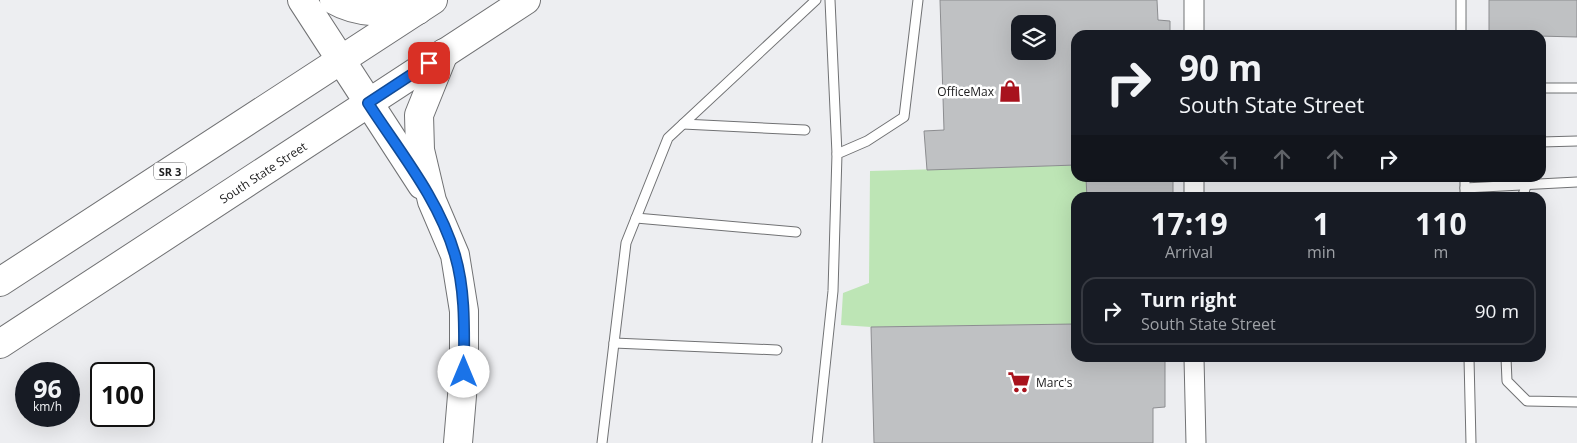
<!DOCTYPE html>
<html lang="en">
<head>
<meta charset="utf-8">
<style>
  :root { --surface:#171b24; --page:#242831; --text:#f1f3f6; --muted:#9ea1a6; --line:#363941 }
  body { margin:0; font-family:"Open Sans",sans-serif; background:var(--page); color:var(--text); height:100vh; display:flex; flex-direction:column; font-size:19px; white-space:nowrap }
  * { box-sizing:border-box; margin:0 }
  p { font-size:16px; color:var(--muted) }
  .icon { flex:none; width:28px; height:28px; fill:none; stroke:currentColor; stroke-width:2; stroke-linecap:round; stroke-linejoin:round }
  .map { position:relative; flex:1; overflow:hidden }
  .sheet { position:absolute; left:1071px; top:192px; width:475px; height:170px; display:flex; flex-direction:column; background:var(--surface); border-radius:15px; box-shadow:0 5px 20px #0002 }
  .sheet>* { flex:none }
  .banner { position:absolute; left:1071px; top:30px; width:475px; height:152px; border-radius:15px; box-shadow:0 5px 20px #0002; background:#171b24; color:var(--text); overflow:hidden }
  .tools { position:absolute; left:1011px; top:15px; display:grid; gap:10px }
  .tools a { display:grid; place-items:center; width:45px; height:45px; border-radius:10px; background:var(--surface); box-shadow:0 5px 20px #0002; font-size:25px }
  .speed { position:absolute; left:15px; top:362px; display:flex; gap:10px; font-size:25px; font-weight:700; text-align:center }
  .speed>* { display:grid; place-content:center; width:65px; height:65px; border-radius:50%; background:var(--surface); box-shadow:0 5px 20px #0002; line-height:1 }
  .speed small { font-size:12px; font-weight:400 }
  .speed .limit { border:2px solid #111; border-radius:8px; background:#fff; color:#111 }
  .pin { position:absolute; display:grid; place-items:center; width:42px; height:42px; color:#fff; margin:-21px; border-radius:10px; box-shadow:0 2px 8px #0006 }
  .me { position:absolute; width:55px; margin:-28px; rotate:0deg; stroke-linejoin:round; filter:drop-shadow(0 0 4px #0008) }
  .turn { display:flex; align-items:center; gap:18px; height:105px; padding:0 25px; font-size:22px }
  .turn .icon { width:65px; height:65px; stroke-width:2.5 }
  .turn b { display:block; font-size:35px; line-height:42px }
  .lanes { display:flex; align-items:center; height:48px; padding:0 25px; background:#0003; justify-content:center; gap:25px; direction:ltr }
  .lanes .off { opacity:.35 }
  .eta { display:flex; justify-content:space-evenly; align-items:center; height:85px; text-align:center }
  .eta b { font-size:30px; font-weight:700; line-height:35px }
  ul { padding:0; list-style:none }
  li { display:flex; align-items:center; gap:15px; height:68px; margin:0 10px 8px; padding:0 15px; border:2px solid var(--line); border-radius:15px }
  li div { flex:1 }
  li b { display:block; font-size:19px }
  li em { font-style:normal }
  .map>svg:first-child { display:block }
</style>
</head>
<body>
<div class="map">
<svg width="1577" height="443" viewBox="0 0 1577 443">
  <rect width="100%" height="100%" fill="#edeef1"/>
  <!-- green -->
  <polygon fill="#bde5b5" points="1076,165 1076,178 1086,178 1087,197 1076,198 1076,324 871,327 841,325 843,293 869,283 870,171"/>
  <!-- building -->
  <g fill="#bfc1c3" stroke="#8c8d90" fill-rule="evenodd">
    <path d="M940 0H1157L1158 20 1170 21V35H1076V165L927 170 924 131 944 130ZM1020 24H1048V51H1020Z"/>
    <polygon points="1489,0 1577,0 1577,37 1498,35 1498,31 1489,32"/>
    <polygon points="1086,178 1173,178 1173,198 1087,198"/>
    <polygon points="1076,324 1076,358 1165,358 1165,407 1153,408 1153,443 874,443 871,327"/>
  </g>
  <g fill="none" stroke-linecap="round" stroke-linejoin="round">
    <defs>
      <g id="service">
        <polyline points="830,0 837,154"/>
        <polyline points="1461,0 1461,35"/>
        <polyline points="1541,88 1577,88"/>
        <polyline points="683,124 805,130"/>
        <polyline points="1541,142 1577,141"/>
        <polyline points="1465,178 1465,198"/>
        <polyline points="1465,188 1577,182"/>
        <polyline points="1522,198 1526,186"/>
        <polyline points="636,218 796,232"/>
        <polyline points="614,343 777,350"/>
        <polyline points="1469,358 1471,443"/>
        <polyline points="1506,358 1507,381 1527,401 1577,402"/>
        <polyline points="602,443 626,243 668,138 816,0"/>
        <polyline points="817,443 833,291 837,154 867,141 904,117 918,0"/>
      </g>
      <g id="minor">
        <polyline points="1194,35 1194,0"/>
        <polyline points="1194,198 1194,178"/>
        <polyline points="1194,358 1196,443"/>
      </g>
      <g id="primary">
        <polyline points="0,282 433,0"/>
        <path id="s1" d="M0 344 526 0"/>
      </g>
      <g id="motorway">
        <polyline points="302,0 422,185"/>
        <path d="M334 0C360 15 390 12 418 10"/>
        <polyline points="444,53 419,115 420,150 432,201 455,255 464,311 464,372 458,443"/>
      </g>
    </defs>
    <!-- service casing -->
    <use href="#service" stroke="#717274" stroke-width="11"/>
    <!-- minor casing -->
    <use href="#minor" stroke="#717274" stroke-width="21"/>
    <!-- primary casing -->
    <use href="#primary" stroke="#717274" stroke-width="30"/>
    <!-- motorway casing -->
    <use href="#motorway" stroke="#717274" stroke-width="30"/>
    <!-- service -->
    <use href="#service" stroke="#fff" stroke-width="9"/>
    <!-- minor -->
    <use href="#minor" stroke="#fff" stroke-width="19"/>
    <!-- primary -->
    <use href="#primary" stroke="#fff" stroke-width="28"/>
    <!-- motorway -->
    <use href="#motorway" stroke="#fff" stroke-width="28"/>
  </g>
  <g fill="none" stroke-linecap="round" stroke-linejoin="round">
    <defs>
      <path id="route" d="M429 63 368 103C399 151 439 199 455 255 466 292 464 334 464 372"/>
    </defs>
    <!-- route casing -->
    <use href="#route" stroke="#114b97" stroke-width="12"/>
    <!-- route -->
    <use href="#route" stroke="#1a73e8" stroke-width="9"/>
  </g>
  <!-- icons -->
  <defs>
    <symbol id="shop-bare" viewBox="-9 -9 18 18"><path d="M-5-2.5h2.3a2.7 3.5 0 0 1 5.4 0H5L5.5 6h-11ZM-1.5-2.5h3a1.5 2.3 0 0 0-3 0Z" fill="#a8131d" stroke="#fff" stroke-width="2.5" paint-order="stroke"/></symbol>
    <symbol id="supermarket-bare" viewBox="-9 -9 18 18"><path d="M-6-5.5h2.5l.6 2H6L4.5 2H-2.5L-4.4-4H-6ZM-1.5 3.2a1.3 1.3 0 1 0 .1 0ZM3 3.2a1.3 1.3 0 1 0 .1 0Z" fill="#a8131d" stroke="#fff" stroke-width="2.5" paint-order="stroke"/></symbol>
  </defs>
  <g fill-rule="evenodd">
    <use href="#shop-bare" x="994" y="75" width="32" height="32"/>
    <use href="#supermarket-bare" x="1003" y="366" width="32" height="32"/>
  </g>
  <g text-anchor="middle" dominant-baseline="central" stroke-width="5" stroke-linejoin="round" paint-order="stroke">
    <!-- shield labels -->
    <rect fill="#fff" stroke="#636364" stroke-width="1" x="154" y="162.5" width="32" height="17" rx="4"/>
    <g font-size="11" font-weight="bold" fill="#202021">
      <text x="170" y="171">SR 3</text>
    </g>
    <!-- poi labels -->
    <g font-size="12" fill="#202021" stroke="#fff" text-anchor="end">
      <text x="994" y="91">OfficeMax</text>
      <text x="1036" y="382" text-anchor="start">Marc's</text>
    </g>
    <!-- street labels -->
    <g font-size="12" fill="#202021" stroke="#fff">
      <text stroke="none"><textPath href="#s1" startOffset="314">South State Street</textPath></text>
    </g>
  </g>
</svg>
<div class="tools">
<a><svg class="icon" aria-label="layers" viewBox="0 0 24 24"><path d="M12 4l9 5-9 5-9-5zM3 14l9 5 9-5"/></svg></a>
</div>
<div class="speed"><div>96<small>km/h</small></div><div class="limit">100</div></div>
<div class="pin" style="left:429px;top:63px;background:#d93025"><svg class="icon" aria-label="arrive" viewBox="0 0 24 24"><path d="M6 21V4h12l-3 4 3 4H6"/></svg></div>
<svg class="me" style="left:464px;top:372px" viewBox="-20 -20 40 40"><circle r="19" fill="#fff"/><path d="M0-13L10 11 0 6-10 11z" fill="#1a73e8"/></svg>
<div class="banner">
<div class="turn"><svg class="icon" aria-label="right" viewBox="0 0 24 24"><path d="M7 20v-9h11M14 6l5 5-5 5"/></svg><div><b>90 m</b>South State Street</div></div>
<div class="lanes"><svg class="icon off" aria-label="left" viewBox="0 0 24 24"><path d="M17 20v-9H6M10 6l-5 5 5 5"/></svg><svg class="icon off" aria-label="ahead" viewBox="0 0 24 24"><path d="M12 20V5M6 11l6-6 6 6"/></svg><svg class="icon off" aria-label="ahead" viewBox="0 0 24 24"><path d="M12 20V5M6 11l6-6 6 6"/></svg><svg class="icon" aria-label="right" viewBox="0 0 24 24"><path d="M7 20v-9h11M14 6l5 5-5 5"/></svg></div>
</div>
<section class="sheet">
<div class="eta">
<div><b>17:19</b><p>Arrival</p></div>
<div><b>1</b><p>min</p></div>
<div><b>110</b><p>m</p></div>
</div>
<ul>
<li><svg class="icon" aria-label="right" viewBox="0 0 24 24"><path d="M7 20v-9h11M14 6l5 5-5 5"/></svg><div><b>Turn right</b><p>South State Street</p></div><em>90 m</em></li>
</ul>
</section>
</div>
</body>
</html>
